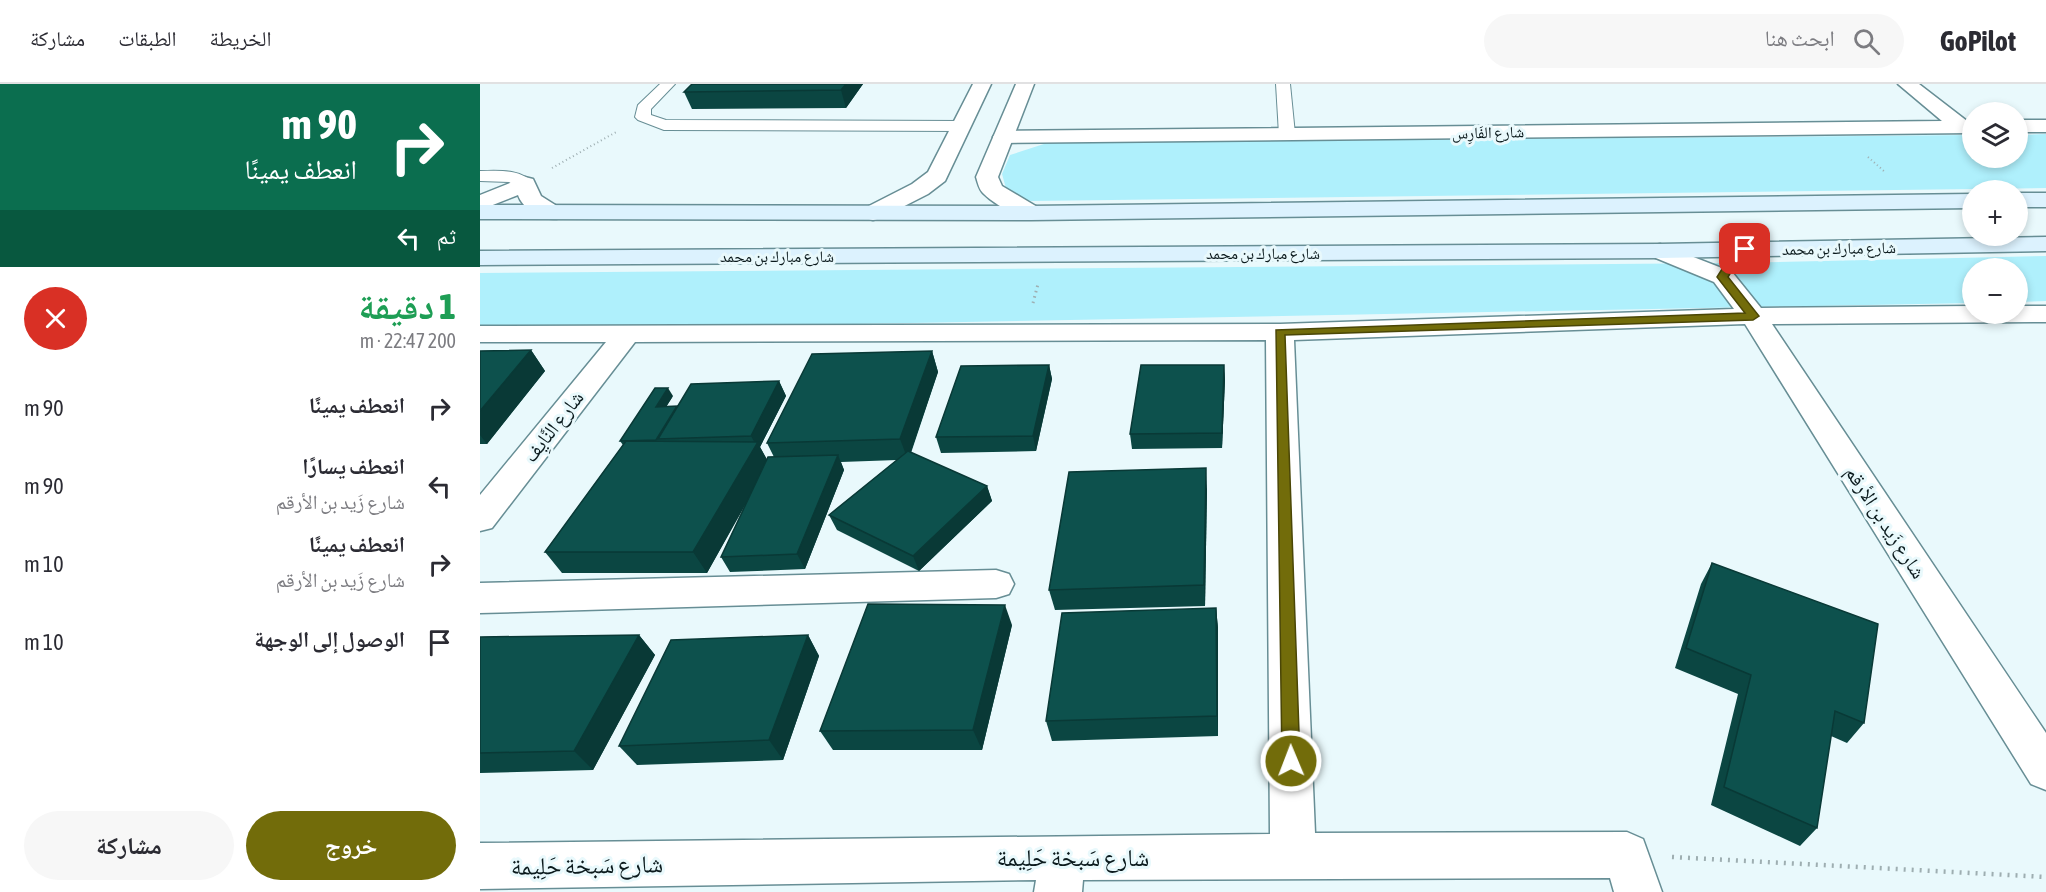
<!DOCTYPE html>
<html lang="ar">
<head>
<meta charset="utf-8">
<style>
  :root { --surface:#fff; --page:#f7f7f7; --text:#2b2b33; --muted:#7c7c81; --line:#e1e1e2; --accent:#726c0a }
  body { margin:0; font-family:"Asap Condensed","Noto Naskh Arabic",sans-serif; background:var(--page); color:var(--text); direction:rtl; height:100vh; display:flex; flex-direction:column; font-size:22px; white-space:nowrap }
  * { box-sizing:border-box; margin:0 }
  p { font-size:20px; color:var(--muted) }
  .icon { flex:none; width:33px; height:33px; fill:none; stroke:currentColor; stroke-width:2; stroke-linecap:round; stroke-linejoin:round }
  .map { position:relative; flex:1; overflow:hidden; direction:ltr }
  .side { display:flex; flex-direction:column; background:var(--surface); width:480px }
  .side>* { flex:none }
  .banner { background:#0b6e4f; color:#fff; overflow:hidden }
  .tools { position:absolute; left:1482px; top:18px; display:grid; gap:12px }
  .tools a { display:grid; place-items:center; width:66px; height:66px; border-radius:50%; background:var(--surface); box-shadow:0 3px 9px #0003; font-size:30px }
  .pin { position:absolute; display:grid; place-items:center; width:51px; height:51px; color:#fff; margin:-26px; border-radius:12px; box-shadow:0 3px 9px #0006 }
  .me { position:absolute; width:66px; margin:-33px; rotate:359deg; stroke-linejoin:round; filter:drop-shadow(0 0 4px #0008) }
  .turn { display:flex; align-items:center; gap:21px; height:126px; padding:0 24px; font-size:27px }
  .turn .icon { width:78px; height:78px; stroke-width:2.5 }
  .turn b { display:block; font-size:42px; line-height:51px }
  .then { display:flex; align-items:center; height:57px; padding:0 24px; background:#0003; gap:12px; font-size:22px }
  .round { display:grid; place-items:center; flex:none; width:63px; height:63px; border-radius:32px; background:var(--page) }
  .summary { display:flex; align-items:center; justify-content:space-between; height:102px; padding:0 24px }
  h1 { font-size:36px; font-weight:800; line-height:45px; color:#1e9e55 }
  .primary-button { display:flex; gap:12px; margin-top:auto; padding:12px 24px }
  .primary-button a { flex:1; height:69px; border-radius:36px; background:var(--accent); color:#fff; font-size:24px; font-weight:800; line-height:69px; text-align:center }
  .primary-button a+a { background:var(--page); color:var(--text) }
  ul { padding:0; list-style:none }
  li { display:flex; align-items:center; gap:18px; height:78px; padding:0 24px }
  li div { flex:1 }
  li b { display:block; font-size:22px }
  li em { font-style:normal }
  header { display:flex; align-items:center; gap:36px; box-sizing:border-box; height:84px; padding:0 30px; background:var(--surface); border-bottom:2px solid var(--line) }
  header strong { font-size:28px }
  nav { display:flex; gap:33px; margin-inline-start:auto; font-size:21px }
  .search { width:420px; height:54px; background:var(--page); display:flex; align-items:center; gap:15px; box-sizing:border-box; padding:0 21px; border-radius:33px; color:var(--muted); font-size:22px }
  main { display:flex; flex:1; min-height:0 }
  .map>svg:first-child { display:block }
</style>
</head>
<body>
<header>
<strong>GoPilot</strong>
<div class="search"><svg class="icon" aria-label="search" viewBox="0 0 24 24"><circle cx="10" cy="10" r="6"/><path d="M15 15l6 6"/></svg>ابحث هنا</div>
<nav><a>الخريطة</a><a>الطبقات</a><a>مشاركة</a></nav>
</header>
<main>
<div class="map">
<svg width="1566" height="808" viewBox="0 0 1566 808">
  <rect width="100%" height="100%" fill="#e9f9fc"/>
  <!-- green -->
  <g fill="#aff0fc">
    <polygon points="1566,50 1566,104 551,117 527,108 522,90 530,71 567,59 1492,51 1492,74 1538,74 1538,51"/>
    <polygon points="1566,172 1566,217 1538,218 1538,184 1492,184 1492,219 0,247 0,189 1252,179"/>
  </g>
  <g fill="none" stroke-linecap="round" stroke-linejoin="round">
    <defs>
      <g id="service">
        <polygon points="180,0 195,0 171,25 171,31 186,36 482,37 490,42 482,47 184,46 158,36 155,33 158,21"/>
        <polygon points="796,0 810,0 815,50 813,53 801,53 799,50"/>
        <path d="M0 87C18 87 41 84 54 100L51 104H39L29 98 0 97Z"/>
      </g>
      <g id="minor">
        <polygon points="1418,0 1439,0 1487,37 1492,37 1492,49 523,59 516,57 513,53 516,49 523,47 1462,37"/>
        <rect x="1538" y="36" width="28" height="12"/>
        <path d="M45 93 53 95 61 112 80 124 84 129 80 134C65 138 43 126 38 111L0 126V111Z"/>
        <polygon points="1180,160 1252,188 1281,224 1492,222 1492,230 1538,230 1538,222 1566,222 1566,238 1292,240 1566,649 1566,706 1551,700 1265,240 814,256 835,749 1147,748 1163,755 1182,808 1134,808 1130,794 603,796 602,808 554,808 556,796 0,805 0,759 790,750 786,256 155,258 12,444 0,447 0,411 126,258 0,258 0,242 800,240 1254,225 1234,198 1171,172 1168,167 1171,162"/>
        <polygon points="516,486 529,490 534,500 529,510 516,514 0,529 0,499"/>
      </g>
      <g id="tertiary">
        <polygon points="493,0 511,0 465,97 448,110 401,134 393,136 385,134 381,129 385,124 432,100 448,88"/>
        <path d="M536 0H554L518 93 522 102 559 124 563 129 559 134C545 138 515 121 504 110 499 106 498 99 496 93Z"/>
      </g>
      <g id="secondary">
        <rect x="1538" y="109" width="28" height="14"/>
        <polygon points="1492,110 1492,124 551,136 0,135 0,121 551,122"/>
        <polygon points="1566,153 1566,167 1180,174 0,181 0,167 1180,160"/>
      </g>
    </defs>
    <!-- service casing -->
    <use href="#service" stroke="#678e95" stroke-width="2"/>
    <!-- minor casing -->
    <use href="#minor" stroke="#678e95" stroke-width="3"/>
    <!-- tertiary casing -->
    <use href="#tertiary" stroke="#678e95" stroke-width="3"/>
    <!-- secondary casing -->
    <use href="#secondary" stroke="#678e95" stroke-width="3"/>
    <!-- path-far2 -->
    <g stroke="#9eaeb1" stroke-width="2" stroke-dasharray="1 3" stroke-linecap="butt">
      <polyline points="1388,73 1405,88"/>
      <polyline points="72,84 138,47"/>
    </g>
    <!-- path-far1 -->
    <polyline stroke="#9eaeb1" stroke-width="3" stroke-dasharray="1.5 4" stroke-linecap="butt" points="553,219 558,200"/>
    <!-- path -->
    <polyline stroke="#9eaeb1" stroke-width="4.5" stroke-dasharray="2 6" stroke-linecap="butt" points="1192,773 1566,793"/>
    <!-- service -->
    <use href="#service" fill="#fff" fill-rule="evenodd"/>
    <!-- minor -->
    <use href="#minor" fill="#fff" fill-rule="evenodd"/>
    <!-- tertiary -->
    <use href="#tertiary" fill="#fff" fill-rule="evenodd"/>
    <!-- secondary -->
    <use href="#secondary" fill="#dcf2fe" fill-rule="evenodd"/>
  </g>
  <!-- wall -->
  <g fill="#0b4642">
    <polygon points="383,0 366,24 212,25 204,8"/>
    <polygon points="51,266 65,287 7,360 0,360 0,267"/>
    <polygon points="452,267 458,288 431,369 507,402 512,417 439,487 357,446 349,431 417,376 361,378 364,386 325,485 250,488 241,473 269,413 227,489 82,489 65,468 143,361 140,357 193,312 186,323 197,323 299,297 306,312 280,363 287,376 294,373 287,359"/>
    <polygon points="569,281 572,295 556,367 461,369 456,353"/>
    <polygon points="744,281 745,296 742,364 652,365 650,350"/>
    <polygon points="727,405 725,522 575,526 569,506"/>
    <polygon points="1232,479 1384,639 1367,659 1351,652 1337,744 1320,762 1231,721 1258,610 1195,584 1221,500"/>
    <polygon points="736,524 738,544 738,652 572,657 566,637"/>
    <polygon points="532,541 502,666 353,666 340,647"/>
    <polygon points="159,551 175,571 113,686 0,689 0,553"/>
    <polygon points="328,551 339,572 303,676 157,681 139,662"/>
  </g>
  <!-- shaded-wall -->
  <g fill="#093936">
    <polygon points="366,0 383,0 366,24 361,6"/>
    <polygon points="51,266 65,287 7,360 0,351 0,327"/>
    <polygon points="452,267 458,288 428,376 420,355"/>
    <polygon points="569,281 572,295 556,367 553,352"/>
    <polygon points="744,281 745,296 742,364 742,349"/>
    <polygon points="299,297 306,312 280,363 289,379 227,489 213,468 276,361 271,352"/>
    <polygon points="188,304 193,312 181,331 176,323"/>
    <polygon points="358,371 364,386 325,485 317,470"/>
    <polygon points="726,384 727,405 725,522 724,501"/>
    <polygon points="507,402 512,417 439,487 433,472"/>
    <polygon points="525,521 532,541 502,666 493,646"/>
    <polygon points="736,524 738,544 738,652 737,632"/>
    <polygon points="159,551 175,571 113,686 94,667"/>
    <polygon points="328,551 339,572 303,676 289,656"/>
  </g>
  <!-- building -->
  <g fill="#0d514d" stroke="#093936" stroke-width="1.5">
    <polygon points="212,0 366,0 361,6 204,8"/>
    <polygon points="51,266 0,327 0,267"/>
    <polygon points="452,267 420,355 287,359 332,270"/>
    <polygon points="569,281 553,352 456,353 481,282"/>
    <polygon points="661,281 744,281 742,349 650,350"/>
    <polygon points="299,297 271,352 178,355 211,300"/>
    <polygon points="175,304 188,304 176,323 197,322 176,356 140,357"/>
    <polygon points="146,357 278,358 213,468 65,468"/>
    <polygon points="428,367 507,402 433,472 349,431"/>
    <polygon points="358,371 317,470 241,473 288,373"/>
    <polygon points="726,384 724,501 569,506 589,388"/>
    <polygon points="1232,479 1398,540 1384,639 1355,627 1337,744 1244,703 1271,591 1206,564"/>
    <polygon points="388,520 525,521 493,646 340,647"/>
    <polygon points="736,524 737,632 566,637 582,529"/>
    <polygon points="159,551 94,667 0,669 0,553"/>
    <polygon points="328,551 289,656 139,662 191,556"/>
  </g>
  <!-- route -->
  <polygon fill="#726c0a" stroke="#4a4606" stroke-width="1.5" points="1265,162 1270,165 1257,178 1248,193 1279,232 1273,236 805,251 820,677 817,683 811,685 805,683 802,677 796,246 1265,229 1237,193 1249,174"/>
  <g text-anchor="middle" dominant-baseline="central" stroke-width="6" stroke-linejoin="round" paint-order="stroke">
    <!-- far-street labels -->
    <g font-size="16" fill="#0b1a1d" stroke="#e9f9fc">
      <text transform="translate(1008 48) rotate(-1)">شارع الفَارِس</text>
      <text transform="translate(1359 164) rotate(-1)">شارع مبارك بن محمد</text>
      <text x="783" y="169">شارع مبارك بن محمد</text>
      <text x="297" y="172">شارع مبارك بن محمد</text>
    </g>
    <!-- street labels -->
    <g font-size="20" fill="#0b1a1d" stroke="#e9f9fc">
      <text transform="translate(73 342) rotate(-52)">شارع النَّايِف</text>
      <text transform="translate(1406 438) rotate(57)">شارع زَيد بن الأرقم</text>
    </g>
    <!-- near-street labels -->
    <g font-size="24" fill="#0b1a1d" stroke="#e9f9fc">
      <text x="593" y="773">شارع سَبخة حَلِيمة</text>
      <text transform="translate(107 781) rotate(-1)">شارع سَبخة حَلِيمة</text>
    </g>
  </g>
</svg>
<div class="tools">
<a><svg class="icon" aria-label="layers" viewBox="0 0 24 24"><path d="M12 4l9 5-9 5-9-5zM3 14l9 5 9-5"/></svg></a>
<a>+</a>
<a>−</a>
</div>
<div class="pin" style="left:1265px;top:165px;background:#d93025"><svg class="icon" aria-label="arrive" viewBox="0 0 24 24"><path d="M6 21V4h12l-3 4 3 4H6"/></svg></div>
<svg class="me" style="left:811px;top:677px" viewBox="-20 -20 40 40"><circle r="17" fill="#726c0a" stroke="#fff" stroke-width="3"/><path d="M0-11L8 9 0 5-8 9z" fill="#fff"/></svg>
</div>
<section class="side">
<div class="banner">
<div class="turn"><svg class="icon" aria-label="right" viewBox="0 0 24 24"><path d="M7 20v-9h11M14 6l5 5-5 5"/></svg><div><b>90 m</b>انعطف يمينًا</div></div>
<div class="then">ثم<svg class="icon" aria-label="left" viewBox="0 0 24 24"><path d="M17 20v-9H6M10 6l-5 5 5 5"/></svg></div>
</div>
<div class="summary"><div><h1>1 دقيقة</h1><p>200 m · 22:47</p></div><a class="round" style="background:#d93025;color:#fff"><svg class="icon" aria-label="close" viewBox="0 0 24 24"><path d="M6 6l12 12M18 6L6 18"/></svg></a></div>
<ul>
<li><svg class="icon" aria-label="right" viewBox="0 0 24 24"><path d="M7 20v-9h11M14 6l5 5-5 5"/></svg><div><b>انعطف يمينًا</b></div><em>90 m</em></li>
<li><svg class="icon" aria-label="left" viewBox="0 0 24 24"><path d="M17 20v-9H6M10 6l-5 5 5 5"/></svg><div><b>انعطف يسارًا</b><p>شارع زَيد بن الأرقم</p></div><em>90 m</em></li>
<li><svg class="icon" aria-label="right" viewBox="0 0 24 24"><path d="M7 20v-9h11M14 6l5 5-5 5"/></svg><div><b>انعطف يمينًا</b><p>شارع زَيد بن الأرقم</p></div><em>10 m</em></li>
<li><svg class="icon" aria-label="arrive" viewBox="0 0 24 24"><path d="M6 21V4h12l-3 4 3 4H6"/></svg><div><b>الوصول إلى الوجهة</b></div><em>10 m</em></li>
</ul>
<div class="primary-button"><a>خروج</a><a>مشاركة</a></div>
</section>
</main>
</body>
</html>
